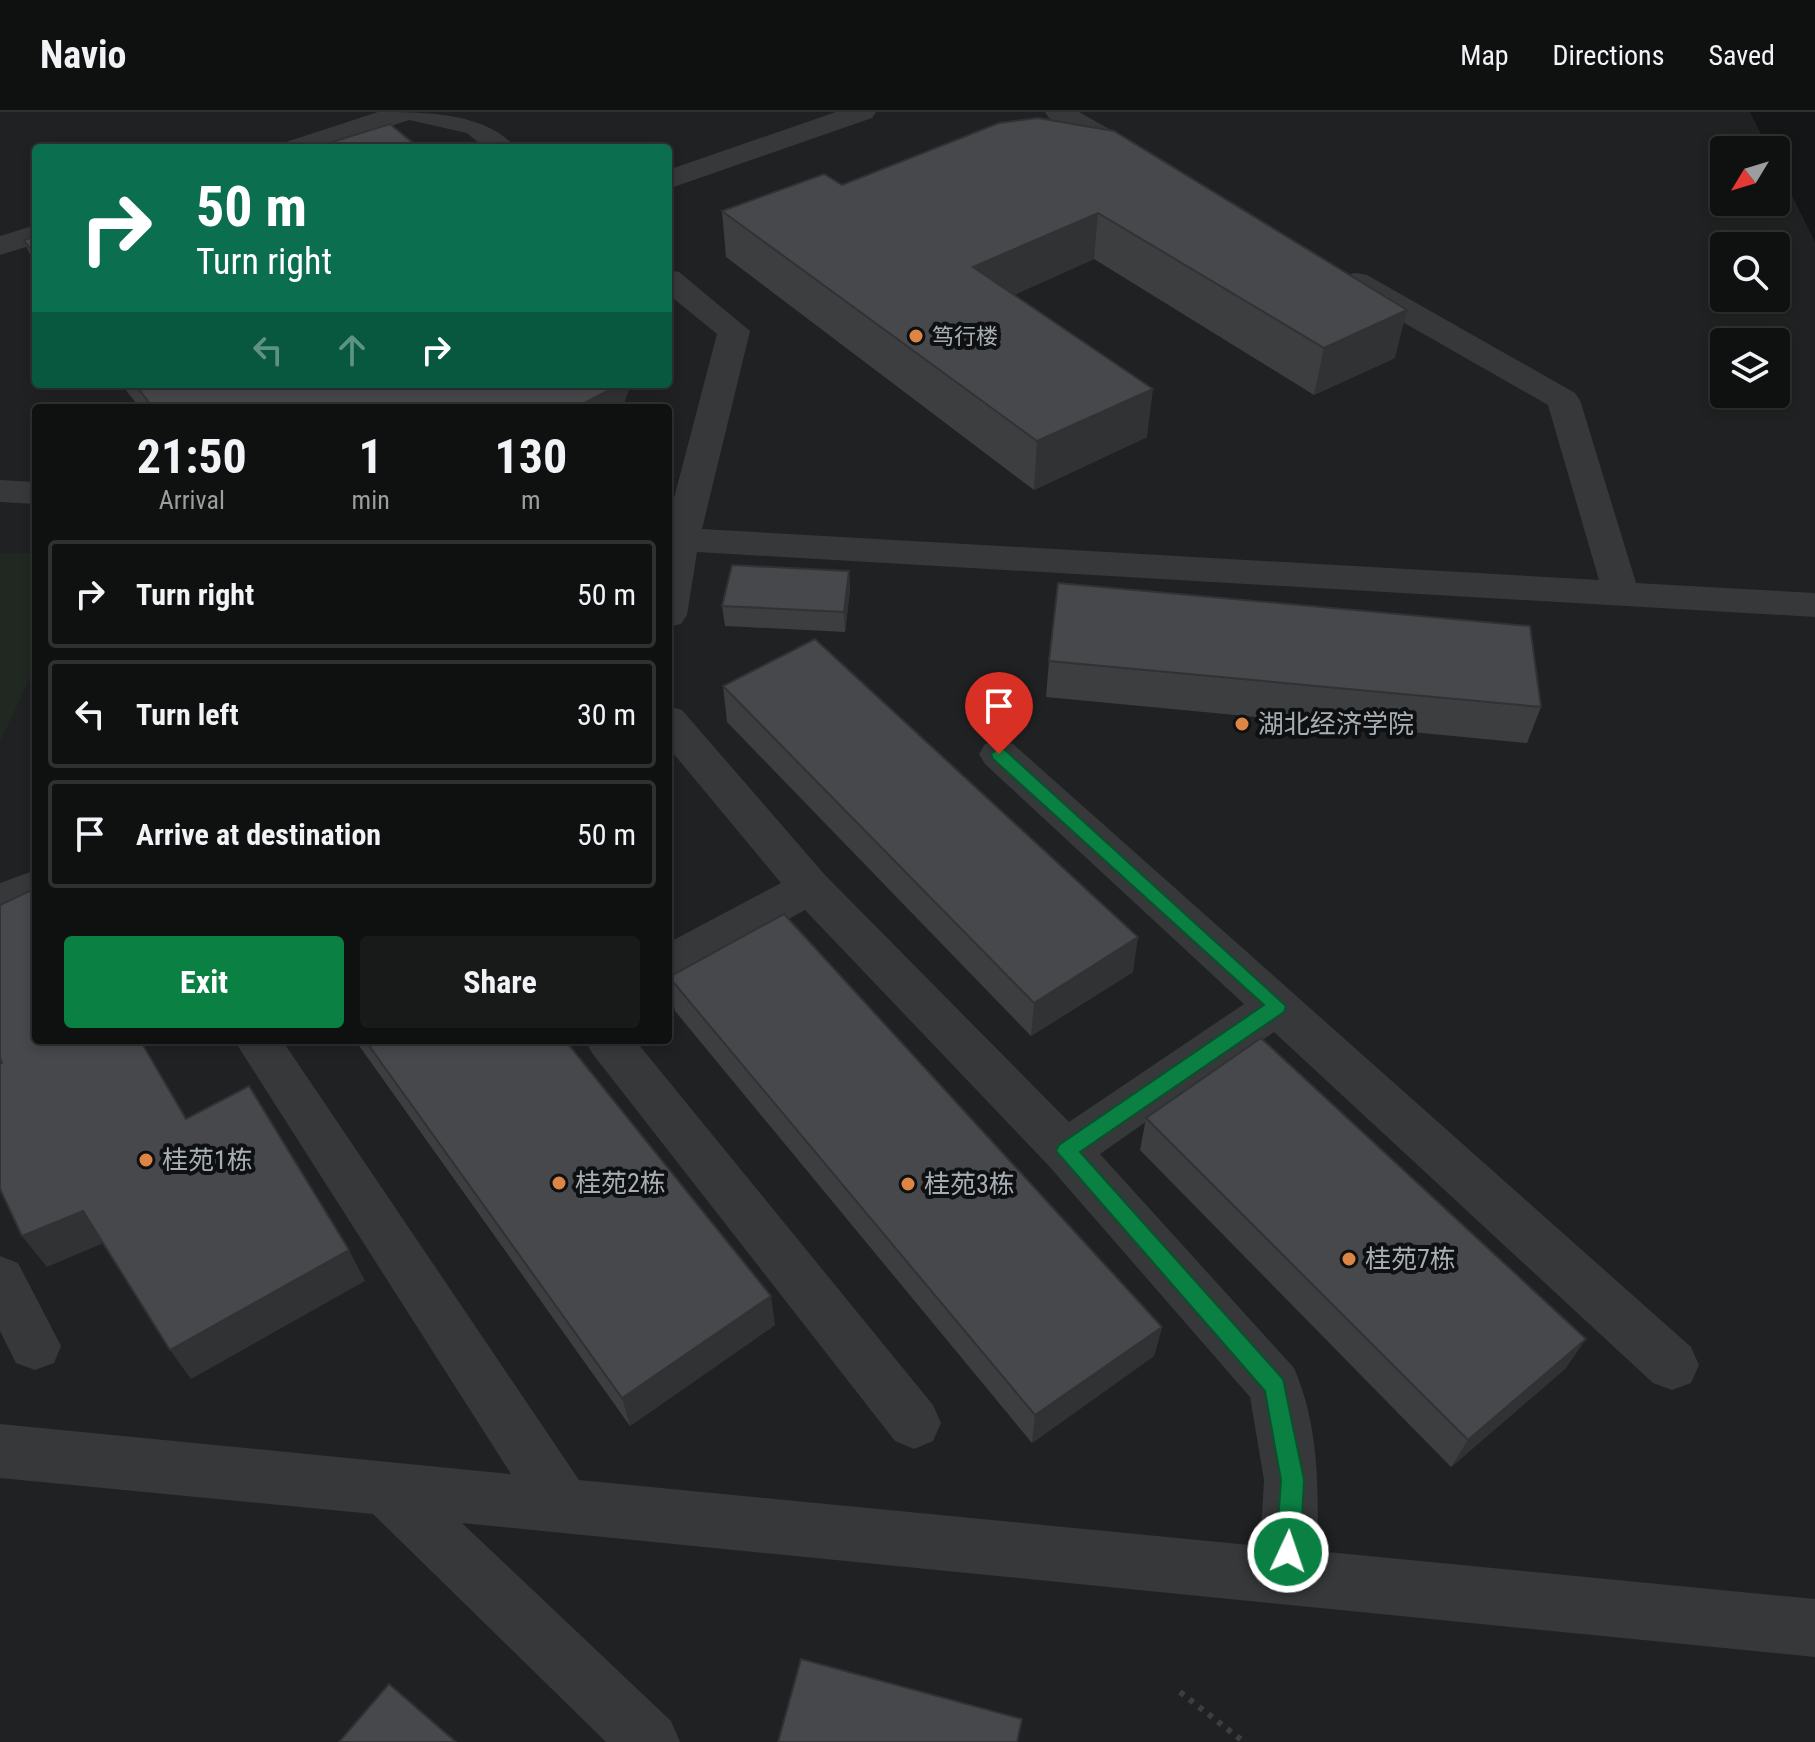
<!DOCTYPE html>
<html lang="en">
<head>
<meta charset="utf-8">
<style>
  :root { --surface:#0f1010; --page:#181919; --text:#f1f3f6; --muted:#9b9d9f; --line:#2f3030; --accent:#0b8043 }
  body { margin:0; font-family:"Roboto Condensed","Noto Sans SC",sans-serif; background:var(--page); color:var(--text); height:100vh; display:flex; flex-direction:column; font-size:30px; white-space:nowrap }
  * { box-sizing:border-box; margin:0 }
  p { font-size:26px; color:var(--muted) }
  .icon { flex:none; width:44px; height:44px; fill:none; stroke:currentColor; stroke-width:2; stroke-linecap:round; stroke-linejoin:round }
  .map { position:relative; flex:1; overflow:hidden }
  .details { position:absolute; left:32px; top:292px; width:640px; height:640px; display:flex; flex-direction:column; background:var(--surface); border-radius:8px; box-shadow:0 4px 12px #0003,0 0 0 2px var(--line) }
  .details>* { flex:none }
  .top-card { position:absolute; left:32px; top:32px; width:640px; height:244px; border-radius:8px; box-shadow:0 4px 12px #0003,0 0 0 2px var(--line); background:#0b6e4f; color:#fff; overflow:hidden }
  .needle { width:52px; rotate:232deg }
  .controls { position:absolute; left:1710px; top:24px; display:grid; gap:16px }
  .controls a { display:grid; place-items:center; width:80px; height:80px; border-radius:8px; background:var(--surface); box-shadow:0 4px 12px #0003,0 0 0 2px var(--line); font-size:40px }
  .pin { position:absolute; display:grid; place-items:center; width:68px; height:68px; color:#fff; margin:-82px -34px; border-radius:50% 50% 50% 0; rotate:-45deg; box-shadow:0 0 8px #0007 }
  .pin .icon { rotate:45deg }
  .me { position:absolute; width:88px; margin:-44px; rotate:3deg; stroke-linejoin:round; filter:drop-shadow(0 0 6px #0008) }
  .turn { display:flex; align-items:center; gap:28px; height:168px; padding:0 32px; font-size:36px }
  .turn .icon { width:104px; height:104px; stroke-width:2.5 }
  .turn b { display:block; font-size:56px; line-height:68px }
  .lanes { display:flex; align-items:center; height:76px; padding:0 32px; background:#0003; justify-content:center; gap:40px; direction:ltr }
  .lanes .off { opacity:.35 }
  .eta { display:flex; justify-content:space-evenly; align-items:center; height:136px; text-align:center }
  .eta b { font-size:48px; font-weight:700; line-height:56px }
  .action { display:flex; gap:16px; margin-top:auto; padding:16px 32px }
  .action a { flex:1; height:92px; border-radius:8px; background:var(--accent); color:#fff; font-size:32px; font-weight:700; line-height:92px; text-align:center }
  .action a+a { background:var(--page); color:var(--text) }
  ul { padding:0; list-style:none }
  li { display:flex; align-items:center; gap:24px; height:108px; margin:0 16px 12px; padding:0 16px; border:4px solid var(--line); border-radius:8px }
  li div { flex:1 }
  li b { display:block; font-size:30px }
  li em { font-style:normal }
  header { display:flex; align-items:center; gap:48px; box-sizing:border-box; height:112px; padding:0 40px; background:var(--surface); border-bottom:2px solid var(--line) }
  header strong { font-size:38px }
  nav { display:flex; gap:44px; margin-inline-start:auto; font-size:28px }
  .map>svg:first-child { display:block }
</style>
</head>
<body>
<header>
<strong>Navio</strong>
<nav><a>Map</a><a>Directions</a><a>Saved</a></nav>
</header>
<div class="map">
<svg width="1815" height="1630" viewBox="0 0 1815 1630">
  <rect width="100%" height="100%" fill="#141516"/>
  <!-- built -->
  <path fill="#202123" fill-rule="evenodd" d="M0 0H1750L1769 38H1724V90H1776V51L1815 130V1630H0ZM36 36H668V272H36ZM1724 134H1776V186H1724ZM1724 230H1776V282H1724ZM36 296H668V928H36Z"/>
  <!-- green -->
  <polygon fill="#212821" points="0,441 36,441 36,553 0,630"/>
  <g fill="none" stroke-linecap="round" stroke-linejoin="round">
    <!-- path -->
    <polyline stroke="#3c3f41" stroke-width="6" stroke-dasharray="5 7" stroke-linecap="butt" points="1180,1580 1244,1630"/>
    <!-- minor -->
    <g fill="#36383a" fill-rule="evenodd">
      <path d="M378 0C424 0 486 0 516 36H485L467 21 409 8 324 36H282L286 30Z"/>
      <polygon points="836,0 876,0 872,6 668,77 668,58"/>
      <polygon points="1045,0 1079,0 1143,36 1147,42 1143,48 1133,50 1123,48 1049,6"/>
      <polygon points="36,113 36,132 0,143 0,124"/>
      <polygon points="668,158 679,160 750,219 702,417 1599,468 1548,293 1345,177 1341,170 1345,163 1356,161 1367,163 1575,281 1580,288 1636,471 1815,481 1815,505 697,440 687,503 681,512 668,515 668,409 717,222 668,182"/>
      <polygon points="0,368 36,370 36,392 0,390"/>
      <path d="M668 594 682 598 825 763 1069 1010 1244 892 985 652 979 642 985 632 999 628 1013 632 1691 1235 1699 1253 1691 1271 1672 1278 1653 1271 1274 920 1100 1042 1294 1256C1319 1313 1319 1378 1317 1439L1815 1487V1545L462 1411 671 1609 680 1630H606L373 1402 0 1366V1312L511 1362 234 928H282L579 1368 1260 1434 1264 1368 1250 1285 1049 1054 805 798 684 865 668 870V831L781 771 668 635Z"/>
      <polygon points="36,758 36,793 0,807 0,771"/>
      <polygon points="585,928 635,928 933,1293 941,1311 933,1329 914,1337 895,1329 592,941"/>
      <polygon points="0,1144 18,1151 61,1234 54,1251 35,1258 16,1251 0,1219"/>
    </g>
  </g>
  <!-- wall -->
  <g fill="#3c3e40">
    <polygon points="999,11 1395,246 1314,283 1094,147 1014,183 1147,325 1034,378 726,145 722,99 842,73"/>
    <polygon points="36,124 36,157 24,128"/>
    <polygon points="121,272 631,272 622,296 140,296"/>
    <polygon points="849,459 850,478 845,520 725,514 722,494"/>
    <polygon points="1049,549 1541,595 1527,631 1046,585"/>
    <polygon points="723,574 1133,860 1031,924 727,610"/>
    <polygon points="669,865 1162,1215 1154,1244 1032,1331 675,899"/>
    <polygon points="355,928 565,928 775,1213 630,1314"/>
    <polygon points="1146,1006 1566,1256 1451,1355 1140,1038"/>
  </g>
  <!-- shaded-wall -->
  <g fill="#313234">
    <polygon points="1098,101 1094,147 971,202 973,155"/>
    <polygon points="1407,198 1395,246 1314,283 1324,236"/>
    <polygon points="612,272 631,272 622,296 575,296"/>
    <polygon points="1153,277 1147,325 1034,378 1037,329"/>
    <polygon points="849,459 850,478 845,520 844,500"/>
    <polygon points="1138,825 1133,860 1031,924 1034,891"/>
    <polygon points="83,1099 106,1130 47,1155 22,1124"/>
    <polygon points="349,1138 365,1169 191,1267 170,1238"/>
    <polygon points="771,1184 775,1213 630,1314 622,1286"/>
    <polygon points="1162,1215 1154,1244 1032,1331 1035,1303"/>
    <polygon points="1586,1227 1566,1256 1451,1355 1468,1328"/>
  </g>
  <!-- building -->
  <g fill="#46484b" stroke="#313234" stroke-width="2">
    <polygon points="1038,6 1114,19 1407,198 1324,236 1098,101 973,155 1153,277 1037,329 722,99 824,62 842,73 999,11"/>
    <polygon points="390,12 419,36 313,36"/>
    <polygon points="36,124 36,144 24,128"/>
    <polygon points="135,272 612,272 609,278 575,296 153,296"/>
    <polygon points="732,453 849,459 844,500 722,494"/>
    <polygon points="1058,471 1530,514 1541,595 1049,549"/>
    <polygon points="815,527 1138,825 1034,891 723,574"/>
    <polygon points="36,776 36,928 140,928 186,1007 249,974 349,1138 170,1238 83,1099 22,1124 0,1077 0,952 2,951 0,946 0,793"/>
    <polygon points="784,802 1162,1215 1035,1303 669,865"/>
    <polygon points="1261,926 1586,1227 1468,1328 1146,1006"/>
    <polygon points="365,928 565,928 771,1184 622,1286"/>
    <polygon points="801,1547 1022,1607 1017,1630 778,1630"/>
    <polygon points="389,1572 456,1630 339,1630"/>
  </g>
  <!-- route -->
  <polygon fill="#0b8043" stroke="#07532c" stroke-width="2" points="999,636 1005,638 1286,894 1284,900 1080,1040 1283,1267 1304,1368 1300,1440 1296,1449 1288,1452 1280,1449 1276,1440 1281,1368 1265,1279 1056,1039 1059,1033 1264,893 993,647 991,642"/>
  <!-- markers -->
  <g fill="#dd8545" stroke="#0f1011" stroke-width="3">
    <circle cx="916" cy="224" r="8"/>
    <circle cx="1242" cy="612" r="8"/>
    <circle cx="146" cy="1048" r="8"/>
    <circle cx="559" cy="1071" r="8"/>
    <circle cx="908" cy="1072" r="8"/>
    <circle cx="1349" cy="1147" r="8"/>
  </g>
  <g text-anchor="middle" dominant-baseline="central" stroke-width="8" stroke-linejoin="round" paint-order="stroke">
    <!-- far-poi labels -->
    <g font-size="22" fill="#a8afb4" stroke="#0f1011" text-anchor="start">
      <text x="932" y="224">笃行楼</text>
    </g>
    <!-- poi labels -->
    <g font-size="26" fill="#a8afb4" stroke="#0f1011" text-anchor="start">
      <text x="1258" y="612">湖北经济学院</text>
      <text x="162" y="1048">桂苑1栋</text>
      <text x="575" y="1071">桂苑2栋</text>
      <text x="924" y="1072">桂苑3栋</text>
      <text x="1365" y="1147">桂苑7栋</text>
    </g>
  </g>
</svg>
<div class="controls">
<a><svg class="needle" viewBox="-14 -14 28 28"><path d="M0-13l5 13h-10z" fill="#e53935"/><path d="M0 13l5-13h-10z" fill="#9b9d9f"/></svg></a>
<a><svg class="icon" aria-label="search" viewBox="0 0 24 24"><circle cx="10" cy="10" r="6"/><path d="M15 15l6 6"/></svg></a>
<a><svg class="icon" aria-label="layers" viewBox="0 0 24 24"><path d="M12 4l9 5-9 5-9-5zM3 14l9 5 9-5"/></svg></a>
</div>
<div class="pin" style="left:999px;top:642px;background:#d93025"><svg class="icon" aria-label="arrive" viewBox="0 0 24 24"><path d="M6 21V4h12l-3 4 3 4H6"/></svg></div>
<svg class="me" style="left:1288px;top:1440px" viewBox="-20 -20 40 40"><circle r="17" fill="#0b8043" stroke="#fff" stroke-width="3"/><path d="M0-11L8 9 0 5-8 9z" fill="#fff"/></svg>
<div class="top-card">
<div class="turn"><svg class="icon" aria-label="right" viewBox="0 0 24 24"><path d="M7 20v-9h11M14 6l5 5-5 5"/></svg><div><b>50 m</b>Turn right</div></div>
<div class="lanes"><svg class="icon off" aria-label="left" viewBox="0 0 24 24"><path d="M17 20v-9H6M10 6l-5 5 5 5"/></svg><svg class="icon off" aria-label="ahead" viewBox="0 0 24 24"><path d="M12 20V5M6 11l6-6 6 6"/></svg><svg class="icon" aria-label="right" viewBox="0 0 24 24"><path d="M7 20v-9h11M14 6l5 5-5 5"/></svg></div>
</div>
<section class="details">
<div class="eta">
<div><b>21:50</b><p>Arrival</p></div>
<div><b>1</b><p>min</p></div>
<div><b>130</b><p>m</p></div>
</div>
<ul>
<li><svg class="icon" aria-label="right" viewBox="0 0 24 24"><path d="M7 20v-9h11M14 6l5 5-5 5"/></svg><div><b>Turn right</b></div><em>50 m</em></li>
<li><svg class="icon" aria-label="left" viewBox="0 0 24 24"><path d="M17 20v-9H6M10 6l-5 5 5 5"/></svg><div><b>Turn left</b></div><em>30 m</em></li>
<li><svg class="icon" aria-label="arrive" viewBox="0 0 24 24"><path d="M6 21V4h12l-3 4 3 4H6"/></svg><div><b>Arrive at destination</b></div><em>50 m</em></li>
</ul>
<div class="action"><a>Exit</a><a>Share</a></div>
</section>
</div>
</body>
</html>
